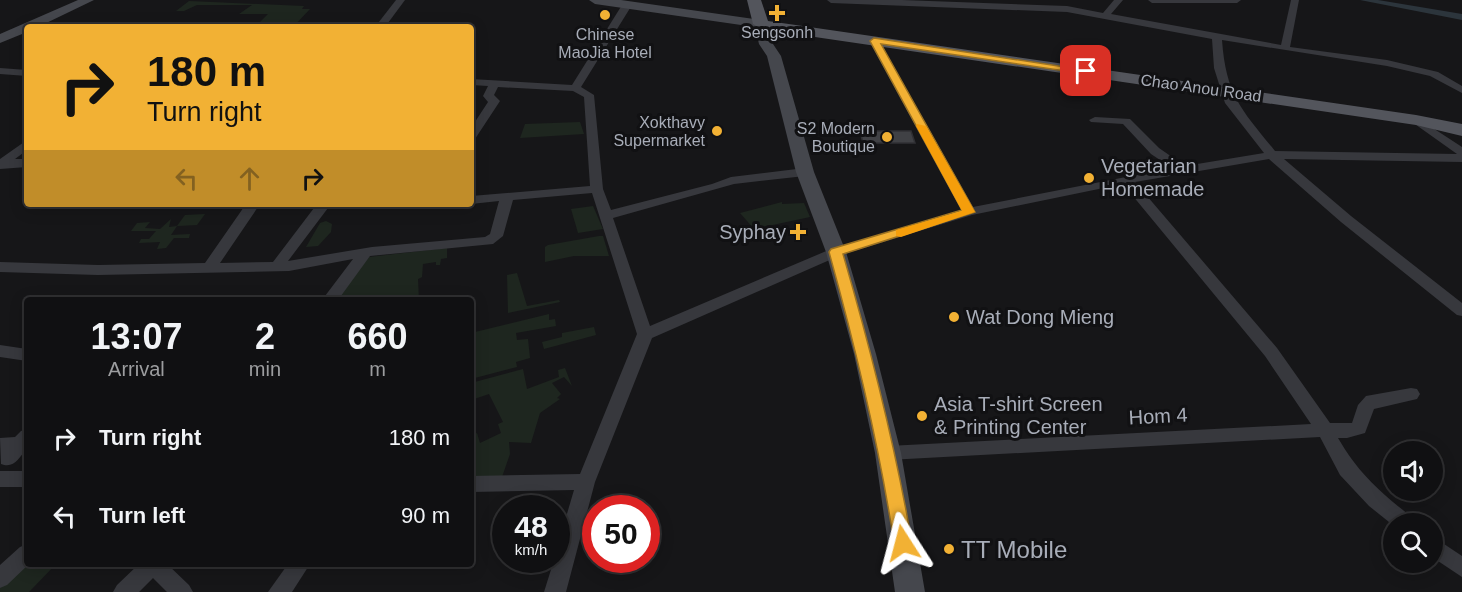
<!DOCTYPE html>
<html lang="en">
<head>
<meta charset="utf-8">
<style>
  :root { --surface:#101012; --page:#1e1e20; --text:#f1f3f6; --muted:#9c9d9f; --line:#303032 }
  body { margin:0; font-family:Helvetica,sans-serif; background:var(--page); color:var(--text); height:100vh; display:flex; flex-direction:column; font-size:22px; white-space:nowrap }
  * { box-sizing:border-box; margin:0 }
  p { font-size:20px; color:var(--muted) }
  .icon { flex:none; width:33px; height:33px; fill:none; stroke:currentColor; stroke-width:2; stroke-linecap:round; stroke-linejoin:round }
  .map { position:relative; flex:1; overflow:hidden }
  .details { position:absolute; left:24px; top:297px; width:450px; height:270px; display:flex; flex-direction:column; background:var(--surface); border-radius:6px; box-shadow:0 3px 15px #0003,0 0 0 2px var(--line) }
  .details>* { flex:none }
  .top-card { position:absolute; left:24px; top:24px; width:450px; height:183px; border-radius:6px; box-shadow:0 3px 15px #0003,0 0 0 2px var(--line); background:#f2b134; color:#111; overflow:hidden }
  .controls { position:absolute; left:1383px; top:441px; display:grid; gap:12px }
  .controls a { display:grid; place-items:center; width:60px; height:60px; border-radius:50%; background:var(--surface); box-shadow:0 3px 15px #0003,0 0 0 2px var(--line); font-size:30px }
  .speed { position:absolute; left:492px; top:495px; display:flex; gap:12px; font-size:30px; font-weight:700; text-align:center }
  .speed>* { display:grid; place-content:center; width:78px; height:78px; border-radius:50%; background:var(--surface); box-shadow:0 3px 15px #0003,0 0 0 2px var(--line); line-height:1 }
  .speed small { font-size:15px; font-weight:400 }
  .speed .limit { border:9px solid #d22; background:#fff; color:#111 }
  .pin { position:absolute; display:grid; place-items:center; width:51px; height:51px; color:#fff; margin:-26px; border-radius:12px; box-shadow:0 3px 9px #0006 }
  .me { position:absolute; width:66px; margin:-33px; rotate:351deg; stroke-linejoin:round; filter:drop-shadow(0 0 4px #0008) }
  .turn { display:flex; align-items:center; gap:21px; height:126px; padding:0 24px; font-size:27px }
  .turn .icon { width:78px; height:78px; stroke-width:2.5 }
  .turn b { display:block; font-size:42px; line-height:51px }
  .lanes { display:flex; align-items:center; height:57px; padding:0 24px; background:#0003; justify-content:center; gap:30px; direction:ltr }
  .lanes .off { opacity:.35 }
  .eta { display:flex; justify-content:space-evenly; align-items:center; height:102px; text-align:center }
  .eta b { font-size:36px; font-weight:700; line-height:42px }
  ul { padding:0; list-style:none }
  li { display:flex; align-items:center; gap:18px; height:78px; padding:0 24px }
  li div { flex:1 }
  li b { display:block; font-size:22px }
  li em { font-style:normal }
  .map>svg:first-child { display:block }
</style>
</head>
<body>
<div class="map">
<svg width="1462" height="592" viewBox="0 0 1462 592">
  <rect width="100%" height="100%" fill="#161618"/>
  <!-- green -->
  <g fill="#1e261f">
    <polygon points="189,1 304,6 302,9 310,9 293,27 255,27 268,14 239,14 252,5 197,5 184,11 176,11"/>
    <polygon points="580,122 584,134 520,138 525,124"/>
    <polygon points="782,202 782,204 804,203 810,217 754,229 740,213"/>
    <polygon points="593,206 603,229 578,233 571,209"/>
    <polygon points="205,214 197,225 177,226 171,235 190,234 189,238 174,238 166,248 157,249 160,242 139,243 141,239 149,239 156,231 131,231 137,223 150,222 145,228 160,229 171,219 169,227 177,226 185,215"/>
    <polygon points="326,221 332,224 331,232 318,246 306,247 320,223"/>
    <polygon points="599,236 603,236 609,256 574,256 545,262 545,247 548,245"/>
    <polygon points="447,248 447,258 441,259 440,265 436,265 436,262 423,264 422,277 418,279 419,300 336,300 369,257"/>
    <polygon points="517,273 527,306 559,300 560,302 508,313 507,275"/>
    <polygon points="549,314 549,320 555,319 556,326 516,333 517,340 528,339 530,358 516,362 517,367 471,379 471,333"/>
    <polygon points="594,327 596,335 544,349 542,342 562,337 562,333"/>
    <polygon points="565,368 572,386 564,377 552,383 561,394 557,398 560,399 540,413 531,443 509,442 510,454 502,477 471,477 471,435 477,433 480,443 501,433 498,424 503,422 489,394 471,400 471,383 523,369 527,389 559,377 558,370"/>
    <polygon points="27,564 56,564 29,592 0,592 0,588"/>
  </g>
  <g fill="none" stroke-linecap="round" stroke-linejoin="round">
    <!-- canal -->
    <polygon fill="#2c353c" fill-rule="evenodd" points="1360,0 1378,0 1462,14 1462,20"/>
  </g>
  <!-- building -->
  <polygon fill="#404145" stroke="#303034" stroke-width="1.5" points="860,131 911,131 915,143 863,143"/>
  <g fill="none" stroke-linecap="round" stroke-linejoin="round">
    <!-- street -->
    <g fill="#37383d" fill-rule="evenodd">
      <polygon points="396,0 405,0 385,27 375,27"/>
      <path d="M827 0H902L1067 6 1103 13 1114 0H1123L1111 14 1281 45 1291 0H1299L1290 47 1387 60 1438 72 1462 86V93L1430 76 1387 66 1222 40C1226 96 1242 110 1275 151L1457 154 1412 122 1410 120 1416 117 1462 147V162L1284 159 1351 216 1462 303V316L1457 315 1341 222 1269 159 1135 182 1277 348 1330 423H1352L1358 405 1366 396 1411 388 1417 389 1420 394 1417 399 1374 409 1365 433 1347 438H1338C1359 474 1380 492 1413 518L1416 524H1394V526L1369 506 1340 475 1320 437 888 460 882 458 879 453 882 448 888 446 1311 424 1265 356 1123 184 972 215 841 255 652 338 595 482 566 592H544L554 560H556V551L574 490 471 492V476L580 474 637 334 592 193 513 200 503 236 493 244 370 256 338 300H322L353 259 289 271 98 275 0 272V262L98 265 205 263 246 204H260L220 263 273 262 317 204H331L288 261 372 247 485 237 490 234 499 201 471 204V196L590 186 584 97 573 91 498 87 494 95 500 101 475 139 471 141V128L488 102 483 96 488 86 471 85V79L572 85 622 5 627 2 632 5 581 87 594 95 603 189 611 210 712 184 731 177 805 168 811 172 805 176 734 184 613 218 650 326 831 249 961 210 869 41 871 39 879 41 973 207 1172 168 1151 154 1123 124 1091 122 1089 120 1095 117 1130 119 1159 148 1185 166 1264 153 1225 103 1214 68 1212 39 1067 12 831 3Z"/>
      <polygon points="1148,0 1241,0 1237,3 1152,3"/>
      <polygon points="119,24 130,24 135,27 114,27"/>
      <polygon points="0,68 27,70 27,76 0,74"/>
      <polygon points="27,140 27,150 15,159 27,159 27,167 0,169 0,159"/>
      <polygon points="0,345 27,349 27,361 0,357"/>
      <path d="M27 429V448C19 458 14 469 1 464L0 438 15 437 21 431Z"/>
      <rect x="0" y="471" width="27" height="16"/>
      <polygon points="1432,536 1462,556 1462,577 1432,557"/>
      <polygon points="27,544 27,564 29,564 7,585 0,588 0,565 20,547"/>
      <polygon points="139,564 167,564 189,585 193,592 167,592 153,578 139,592 113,592 117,585"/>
      <polygon points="288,564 310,564 292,592 268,592"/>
    </g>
    <!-- secondary -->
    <g fill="#45474d" fill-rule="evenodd">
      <polygon points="78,0 94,0 38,27 27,27 27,32 0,43 0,34"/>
      <polygon points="589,0 621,0 761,20 768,24 773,44 781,56 814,172 846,252 876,354 901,453 925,592 895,592 875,453 854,354 826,252 796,172 767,56 759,44 755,27 595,4"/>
    </g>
    <!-- primary -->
    <polygon fill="#53555c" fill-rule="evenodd" points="747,0 761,0 768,21 1416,115 1462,124 1462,136 1416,125 761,29 753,24"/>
  </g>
  <!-- route -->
  <path fill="#f2b134" stroke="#9d7322" stroke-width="1.5" d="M874 38 1091 71 1086 74 881 44 975 212 843 254C871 350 895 445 912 543L909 549 903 551 896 549 894 543C879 444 856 349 829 252L831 249 962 210 870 41Z"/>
  <!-- slow -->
  <polygon fill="#f59e0b" points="917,124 926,126 975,212 901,237 896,236 896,230 962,211 916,126"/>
  <!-- markers -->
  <g fill="#f2b134" stroke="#111113" stroke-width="2">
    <path d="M774 4h6v6h6v6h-6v6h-6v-6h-6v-6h6z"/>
    <circle cx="605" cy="15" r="6"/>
    <circle cx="717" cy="131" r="6"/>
    <circle cx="887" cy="137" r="6"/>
    <circle cx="1089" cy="178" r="6"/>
    <path d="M795 223h6v6h6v6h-6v6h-6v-6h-6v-6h6z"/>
    <circle cx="954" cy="317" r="6"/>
    <circle cx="922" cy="416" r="6"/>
    <circle cx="949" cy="549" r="6"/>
  </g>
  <g text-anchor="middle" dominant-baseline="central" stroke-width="6" stroke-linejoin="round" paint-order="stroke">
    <!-- far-poi labels -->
    <g font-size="16" fill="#a8adb8" stroke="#111113">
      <text x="777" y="32">Sengsonh</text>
      <text x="605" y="34">Chinese<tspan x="605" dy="18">MaoJia Hotel</tspan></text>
      <text x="705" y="122" text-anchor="end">Xokthavy<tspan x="705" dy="18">Supermarket</tspan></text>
      <text x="875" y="128" text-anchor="end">S2 Modern<tspan x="875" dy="18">Boutique</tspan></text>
    </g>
    <!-- far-street labels -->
    <g font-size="16" fill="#a8adb8" stroke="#111113">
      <text transform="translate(1201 88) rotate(8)">Chao Anou Road</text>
    </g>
    <!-- poi labels -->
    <g font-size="20" fill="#a8adb8" stroke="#111113" text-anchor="start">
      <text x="1101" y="166">Vegetarian<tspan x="1101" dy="23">Homemade</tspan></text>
      <text x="786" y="232" text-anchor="end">Syphay</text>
      <text x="966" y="317">Wat Dong Mieng</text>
      <text x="934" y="404">Asia T-shirt Screen<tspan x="934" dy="23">&amp; Printing Center</tspan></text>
    </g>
    <!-- street labels -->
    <g font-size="20" fill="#a8adb8" stroke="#111113">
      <text transform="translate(1158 416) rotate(-3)">Hom 4</text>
    </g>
    <!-- near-poi labels -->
    <g font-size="24" fill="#a8adb8" stroke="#111113" text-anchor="start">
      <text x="961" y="549">TT Mobile</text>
    </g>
  </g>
</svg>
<div class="controls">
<a><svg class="icon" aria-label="sound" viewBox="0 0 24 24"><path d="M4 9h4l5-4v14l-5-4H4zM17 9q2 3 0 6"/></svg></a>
<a><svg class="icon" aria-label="search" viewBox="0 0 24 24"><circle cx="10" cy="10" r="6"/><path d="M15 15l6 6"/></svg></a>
</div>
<div class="speed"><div>48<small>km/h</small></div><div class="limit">50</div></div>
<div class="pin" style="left:1086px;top:71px;background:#d93025"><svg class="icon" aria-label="arrive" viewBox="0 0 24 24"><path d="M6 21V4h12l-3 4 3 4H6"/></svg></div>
<svg class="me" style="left:903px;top:543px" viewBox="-20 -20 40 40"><path d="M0-17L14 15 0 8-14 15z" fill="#f2b134" stroke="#fff" stroke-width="4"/></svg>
<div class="top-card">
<div class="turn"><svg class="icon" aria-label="right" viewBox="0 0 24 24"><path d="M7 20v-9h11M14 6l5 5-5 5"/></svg><div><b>180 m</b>Turn right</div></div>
<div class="lanes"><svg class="icon off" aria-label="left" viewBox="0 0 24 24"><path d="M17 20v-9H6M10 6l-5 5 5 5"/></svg><svg class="icon off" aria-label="ahead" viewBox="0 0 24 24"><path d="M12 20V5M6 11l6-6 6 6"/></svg><svg class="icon" aria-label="right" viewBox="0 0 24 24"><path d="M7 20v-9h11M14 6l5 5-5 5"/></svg></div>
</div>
<section class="details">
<div class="eta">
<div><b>13:07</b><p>Arrival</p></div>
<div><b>2</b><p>min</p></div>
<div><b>660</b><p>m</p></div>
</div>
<ul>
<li><svg class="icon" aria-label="right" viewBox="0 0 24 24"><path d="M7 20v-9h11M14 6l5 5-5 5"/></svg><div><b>Turn right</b></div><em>180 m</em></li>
<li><svg class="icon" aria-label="left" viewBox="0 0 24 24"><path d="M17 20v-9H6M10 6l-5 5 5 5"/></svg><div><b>Turn left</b></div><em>90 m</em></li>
</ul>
</section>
</div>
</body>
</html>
